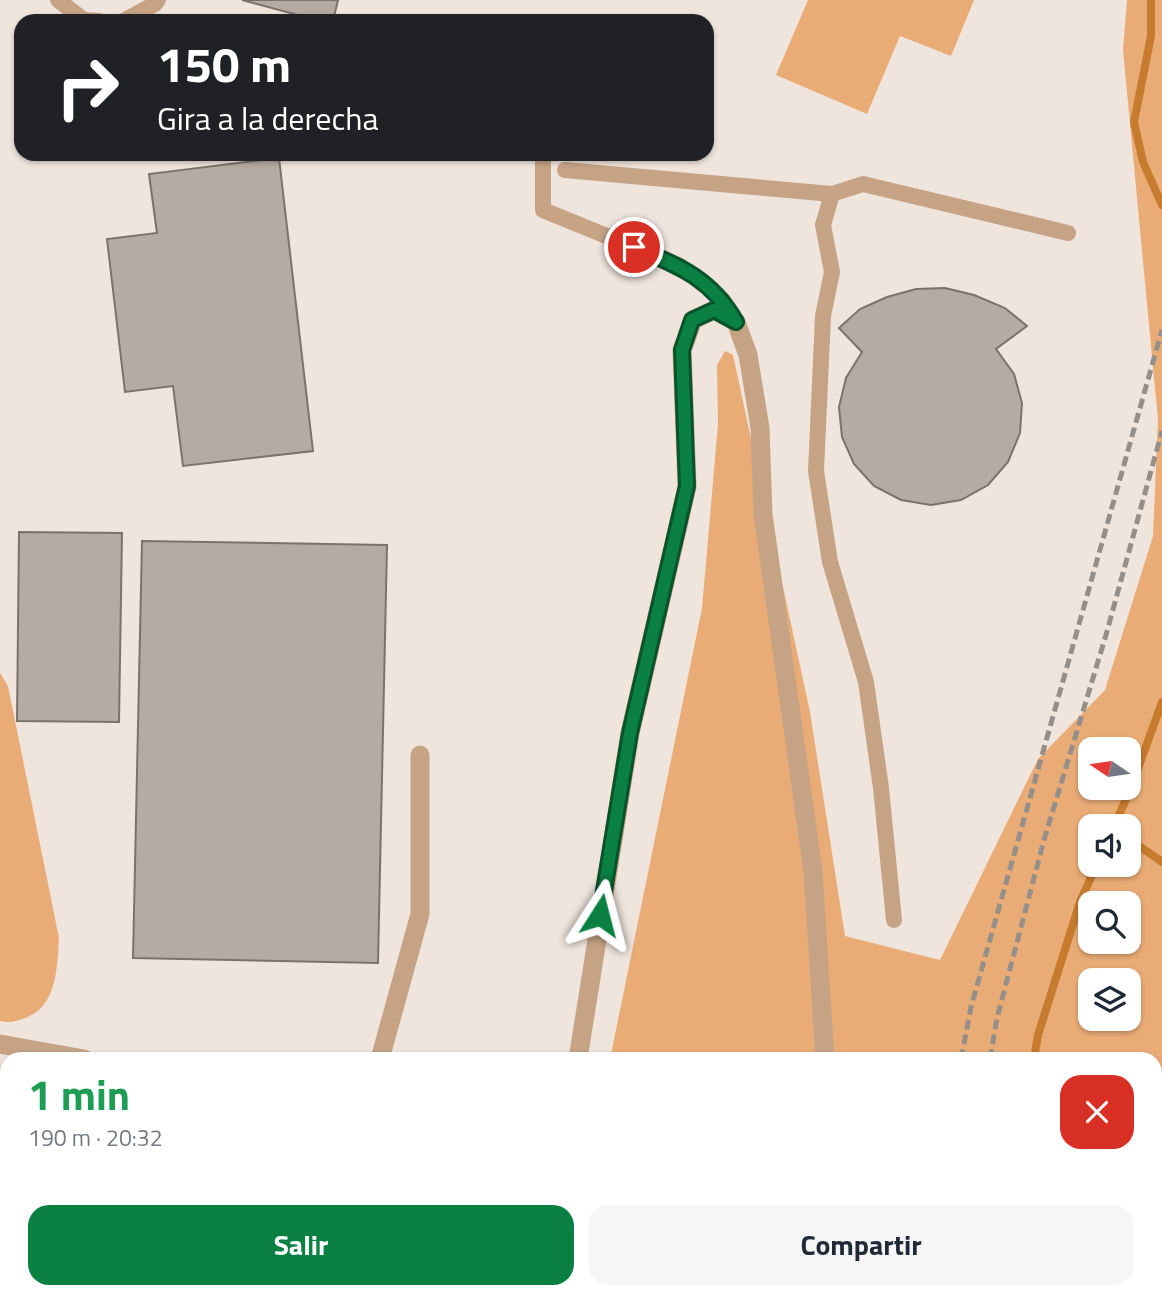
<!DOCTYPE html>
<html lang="es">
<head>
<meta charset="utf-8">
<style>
  :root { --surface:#fff; --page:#f6f6f7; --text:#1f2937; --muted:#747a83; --accent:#0b8043 }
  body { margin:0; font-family:"Titillium Web",sans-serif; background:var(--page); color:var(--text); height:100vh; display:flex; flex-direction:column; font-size:26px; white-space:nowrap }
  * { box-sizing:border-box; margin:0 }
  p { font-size:23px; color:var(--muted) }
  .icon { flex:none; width:38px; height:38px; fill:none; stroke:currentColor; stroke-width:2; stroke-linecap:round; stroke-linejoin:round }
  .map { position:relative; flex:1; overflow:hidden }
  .sheet { position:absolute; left:0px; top:1052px; width:1162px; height:247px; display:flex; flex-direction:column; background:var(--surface); border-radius:21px 21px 0 0; box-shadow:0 2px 5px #0004 }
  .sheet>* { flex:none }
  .guide { position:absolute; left:14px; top:14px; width:700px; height:147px; border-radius:21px; box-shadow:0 2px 5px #0004; background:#202124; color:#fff; overflow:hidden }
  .needle { width:46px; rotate:283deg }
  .controls { position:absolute; left:1078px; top:737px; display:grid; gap:14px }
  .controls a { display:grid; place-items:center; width:63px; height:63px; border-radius:14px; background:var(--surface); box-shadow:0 2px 5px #0004; font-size:35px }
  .pin { position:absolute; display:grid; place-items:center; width:60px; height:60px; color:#fff; margin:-30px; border:4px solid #fff; border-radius:50%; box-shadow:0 2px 7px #0007 }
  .me { position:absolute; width:77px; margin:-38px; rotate:9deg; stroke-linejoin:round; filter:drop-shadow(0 0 5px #0008) }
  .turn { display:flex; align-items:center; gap:24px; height:147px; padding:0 28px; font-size:32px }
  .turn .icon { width:91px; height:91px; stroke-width:2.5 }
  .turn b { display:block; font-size:49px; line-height:60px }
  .round { display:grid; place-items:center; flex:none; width:74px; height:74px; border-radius:21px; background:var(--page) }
  .headline { display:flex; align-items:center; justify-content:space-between; height:119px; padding:0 28px }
  h1 { font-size:42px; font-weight:700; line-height:52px; color:#1e9e55 }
  .button { display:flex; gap:14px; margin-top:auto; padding:14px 28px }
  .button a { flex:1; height:80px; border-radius:21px; background:var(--accent); color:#fff; font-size:28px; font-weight:700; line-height:80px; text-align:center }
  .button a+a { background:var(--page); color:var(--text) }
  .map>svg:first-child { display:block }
</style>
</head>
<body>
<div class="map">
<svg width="1162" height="1297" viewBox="0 0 1162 1297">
  <rect width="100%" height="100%" fill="#f0e5dd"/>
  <!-- green -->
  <g fill="#eaac76" fill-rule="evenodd">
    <polygon points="808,0 974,0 951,56 900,36 867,114 776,75"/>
    <path d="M1127 0H1162V1297H578L580 1292H1155V1059H610L702 608 718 424 717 365 725 351 733 355 810 712 845 936 940 960 1038 759 1105 690 1153 536 1158 420 1123 50ZM1090 749H1129V788H1090ZM1090 826H1129V864H1090ZM1090 903H1129V942H1090ZM1090 980H1129V1018H1090Z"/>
    <path d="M0 673 8 686 59 938C57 969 57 1009 22 1019 14 1022 9 1023 0 1021Z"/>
  </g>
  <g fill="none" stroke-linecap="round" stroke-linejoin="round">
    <!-- stream -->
    <g stroke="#c67b2e" stroke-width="8">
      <polyline points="1151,0 1151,36 1134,122 1143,162 1162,205"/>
      <polyline points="1114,826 1131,788 1162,702"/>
      <polyline points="1129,826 1135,843 1162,862"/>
      <polyline points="1034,1059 1038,1035 1080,902 1097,864"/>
      <polyline points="998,1297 998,1292"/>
    </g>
  </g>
  <!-- building -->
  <g fill="#b5aba3" stroke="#7b726a" stroke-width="2">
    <polygon points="242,0 338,0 333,21 320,21"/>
    <polygon points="279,158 313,451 183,466 173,386 125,392 107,239 157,233 149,174"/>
    <polygon points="945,288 974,295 1005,308 1027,326 996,349 1014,374 1022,403 1020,433 1008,462 988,485 961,500 931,505 901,500 874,486 854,464 842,437 839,407 846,378 862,352 839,328 860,309 887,297 916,289"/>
    <polygon points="19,532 122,533 119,722 17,721"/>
    <polygon points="142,541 387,545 378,963 133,958"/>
    <polygon points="0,1087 7,1089 1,1125 0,1125"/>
  </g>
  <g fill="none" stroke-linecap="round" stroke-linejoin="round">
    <!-- service -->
    <g stroke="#c6a385" stroke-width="16">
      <polyline points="58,0 84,20 99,21"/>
      <polyline points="123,21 155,4 158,0"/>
      <polyline points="543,154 543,210 680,266 723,300 736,322"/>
      <polyline points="565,170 832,194"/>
      <polyline points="894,920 881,788 866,682 830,562 816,471 823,316 832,272 823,225 832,194 863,184 1068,233"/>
      <polyline points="0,1280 7,1277"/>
    </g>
    <!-- minor -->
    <g stroke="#c6a385" stroke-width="19">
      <polyline points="0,1044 84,1059"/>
      <polyline points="380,1059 420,914 420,755"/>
      <polyline points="578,1059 630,733 687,487 682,350 693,320 714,310 736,322 748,355 760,428 763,514 813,871 825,1059"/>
      <polyline points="237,1292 249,1297"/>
      <polyline points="403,1297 420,1292"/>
      <polyline points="778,1297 779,1292"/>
    </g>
    <!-- rail -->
    <g stroke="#968f89" stroke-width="5" stroke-dasharray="10 5" stroke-linecap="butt">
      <polyline points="961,1059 971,1007 1162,330"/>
      <polyline points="990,1059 997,1018 1044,840 1106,635 1162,431"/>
      <polyline points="933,1297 934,1292"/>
      <polyline points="963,1297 963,1292"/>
    </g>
  </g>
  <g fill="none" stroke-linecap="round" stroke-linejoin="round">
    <defs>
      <path id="route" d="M600 915 630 733 687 486 682 350 692 320 714 310 736 322C711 278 679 266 634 247"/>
    </defs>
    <!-- route casing -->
    <use href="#route" stroke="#07532c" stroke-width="18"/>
    <!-- route -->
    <use href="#route" stroke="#0b8043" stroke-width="12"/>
  </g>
</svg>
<div class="controls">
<a><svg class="needle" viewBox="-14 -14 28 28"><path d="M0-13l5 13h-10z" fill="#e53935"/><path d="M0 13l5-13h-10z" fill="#747a83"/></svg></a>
<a><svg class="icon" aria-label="sound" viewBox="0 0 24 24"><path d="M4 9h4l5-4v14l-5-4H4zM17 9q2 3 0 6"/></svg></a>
<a><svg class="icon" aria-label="search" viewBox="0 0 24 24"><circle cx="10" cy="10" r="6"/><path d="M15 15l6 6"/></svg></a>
<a><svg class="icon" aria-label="layers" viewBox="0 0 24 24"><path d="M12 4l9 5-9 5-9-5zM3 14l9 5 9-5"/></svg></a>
</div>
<div class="pin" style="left:634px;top:247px;background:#d93025"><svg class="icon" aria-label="arrive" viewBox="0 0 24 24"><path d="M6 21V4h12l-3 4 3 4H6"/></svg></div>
<svg class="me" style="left:600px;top:915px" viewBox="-20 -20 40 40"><path d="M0-17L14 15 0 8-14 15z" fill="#0b8043" stroke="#fff" stroke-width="4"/></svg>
<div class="guide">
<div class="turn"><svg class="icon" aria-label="right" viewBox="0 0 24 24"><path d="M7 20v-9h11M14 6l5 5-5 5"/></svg><div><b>150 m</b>Gira a la derecha</div></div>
</div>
<section class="sheet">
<div class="headline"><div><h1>1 min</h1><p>190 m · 20:32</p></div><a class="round" style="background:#d93025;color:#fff"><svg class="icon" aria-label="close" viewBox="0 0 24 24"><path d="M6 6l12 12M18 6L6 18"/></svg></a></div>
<div class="button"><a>Salir</a><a>Compartir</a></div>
</section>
</div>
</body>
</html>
